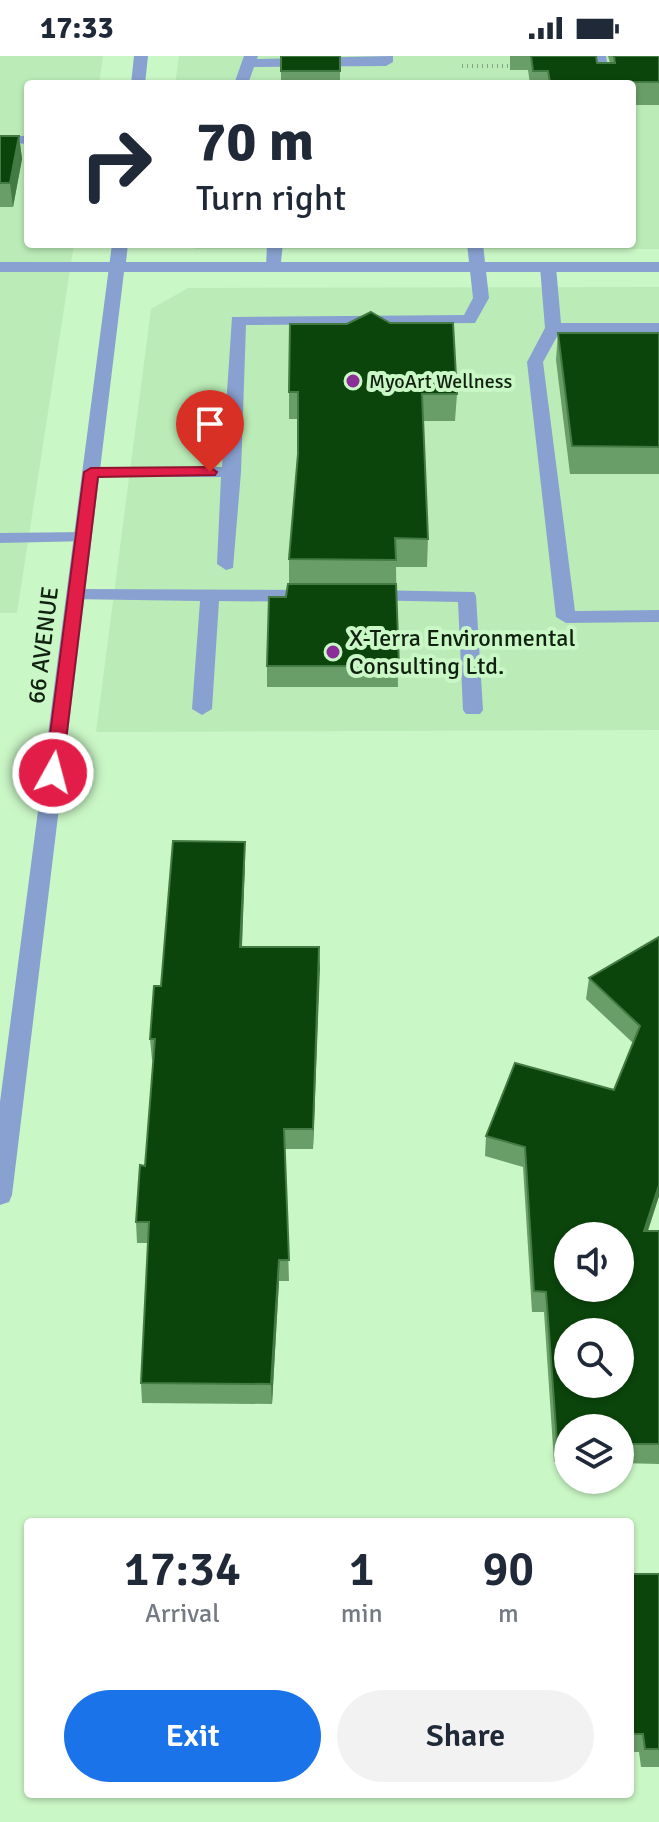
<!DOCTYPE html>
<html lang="en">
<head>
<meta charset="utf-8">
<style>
  :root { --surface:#fff; --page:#f2f2f3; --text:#1f2937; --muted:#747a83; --accent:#1a73e8 }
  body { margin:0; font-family:Signika,sans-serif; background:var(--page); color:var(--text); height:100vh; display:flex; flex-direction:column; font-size:30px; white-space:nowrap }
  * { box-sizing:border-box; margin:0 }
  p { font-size:26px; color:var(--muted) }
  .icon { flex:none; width:44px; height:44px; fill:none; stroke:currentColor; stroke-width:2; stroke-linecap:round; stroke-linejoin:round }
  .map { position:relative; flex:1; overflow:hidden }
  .side { position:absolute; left:24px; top:1462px; width:610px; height:280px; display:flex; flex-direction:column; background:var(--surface); border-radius:8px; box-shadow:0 2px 6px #0004 }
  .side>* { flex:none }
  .top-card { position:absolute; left:24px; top:24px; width:612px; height:168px; border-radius:8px; box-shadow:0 2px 6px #0004; background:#fff; color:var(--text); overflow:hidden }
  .tools { position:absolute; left:554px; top:1166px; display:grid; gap:16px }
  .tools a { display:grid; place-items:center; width:80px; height:80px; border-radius:50%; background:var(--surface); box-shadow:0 2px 6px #0004; font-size:40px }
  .pin { position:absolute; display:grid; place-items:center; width:68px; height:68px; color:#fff; margin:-82px -34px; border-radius:50% 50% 50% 0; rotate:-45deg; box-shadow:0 0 8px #0007 }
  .pin .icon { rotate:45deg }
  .me { position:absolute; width:88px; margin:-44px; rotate:7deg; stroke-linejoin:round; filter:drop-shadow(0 0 6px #0008) }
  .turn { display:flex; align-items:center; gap:28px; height:168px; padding:0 40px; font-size:36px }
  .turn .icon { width:104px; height:104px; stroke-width:2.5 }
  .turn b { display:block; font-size:56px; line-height:68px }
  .eta { display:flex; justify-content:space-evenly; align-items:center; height:136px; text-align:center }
  .eta b { font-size:48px; font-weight:600; line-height:56px }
  .cta { display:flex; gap:16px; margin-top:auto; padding:16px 40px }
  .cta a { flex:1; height:92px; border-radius:48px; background:var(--accent); color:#fff; font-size:32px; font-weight:600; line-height:92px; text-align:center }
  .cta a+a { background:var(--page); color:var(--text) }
  .status { display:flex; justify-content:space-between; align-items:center; height:56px; padding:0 40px; background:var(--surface); direction:ltr }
  .status svg { height:22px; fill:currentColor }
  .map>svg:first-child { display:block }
</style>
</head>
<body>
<div class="status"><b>17:33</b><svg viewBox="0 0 49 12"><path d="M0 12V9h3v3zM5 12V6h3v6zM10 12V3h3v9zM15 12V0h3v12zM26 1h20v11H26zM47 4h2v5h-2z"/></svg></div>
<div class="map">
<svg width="659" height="1766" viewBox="0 0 659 1766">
  <rect width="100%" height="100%" fill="#caf7c6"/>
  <!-- built -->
  <g fill="#bbecb7">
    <polygon points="0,0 103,0 99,28 28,28 28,188 74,188 17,557 0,557"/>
    <polygon points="179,0 659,0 659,193 195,193 189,188 632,188 632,28 175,28"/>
    <polygon points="659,231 659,674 96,676 151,253 188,232"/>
  </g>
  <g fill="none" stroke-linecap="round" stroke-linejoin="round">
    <!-- path -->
    <polyline stroke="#83a580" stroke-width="4" stroke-dasharray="1 4" stroke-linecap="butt" points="462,10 510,10"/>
    <!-- service -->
    <g fill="#89a1d0" fill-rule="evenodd">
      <polygon points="244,0 258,0 257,3 393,0 393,6 386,10 254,11 248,28 234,28"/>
      <polygon points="592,0 606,0 611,28 597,28"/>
      <polygon points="16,80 28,80 28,88 11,87 9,84"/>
      <polygon points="267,188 283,188 280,214 274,216 266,211"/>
      <polygon points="467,188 483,188 489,242 475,267 246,269 241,416 233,512 226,514 217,508 221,421 91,421 82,416 91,411 222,411 232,261 464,259 473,242"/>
      <polygon points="548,206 556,211 561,267 659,267 659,277 559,277 543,306 575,555 659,554 659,566 566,567 556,561 527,306 545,272 540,211"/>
      <polygon points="83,476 89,477 92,481 89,485 0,487 0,477"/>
      <polygon points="76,533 315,534 324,540 315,546 219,545 212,653 202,659 192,653 200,545 69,543 67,539 69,535"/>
      <polygon points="369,534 474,536 476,540 483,654 480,658 466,658 463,654 458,546 362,544 360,540"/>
    </g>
    <!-- minor -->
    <polygon fill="#89a1d0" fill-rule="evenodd" points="0,206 118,206 126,211 118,216 0,216"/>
    <!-- tertiary -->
    <g fill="#89a1d0" fill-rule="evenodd">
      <polygon points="134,0 148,0 145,28 131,28"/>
      <polygon points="112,188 128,188 126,206 659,206 659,216 124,216 12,1139 9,1146 0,1149 0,1046"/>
    </g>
  </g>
  <!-- wall -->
  <g fill="#6a9e68">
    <rect x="281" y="0" width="59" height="28"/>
    <polygon points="510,0 596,0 597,7 610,7 608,0 659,0 659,49 632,49 632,28 530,28 528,14 510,14"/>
    <polygon points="0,80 19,80 22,103 13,151 0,151"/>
    <polygon points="558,277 659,277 659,418 570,418 556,304"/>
    <polygon points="289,336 457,338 455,365 423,365 428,483 427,511 396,511 398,631 267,631 267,610 289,528 289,503 298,398 298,363 289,363"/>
    <polygon points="245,786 245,806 242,891 319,891 313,1093 285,1093 289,1225 279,1225 272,1348 142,1347 141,1327 148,1187 137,1187 136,1166 145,1110 153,1004 152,1004 150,983 161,930"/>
    <polygon points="659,881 659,1140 648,1175 659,1175 659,1408 620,1407 620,1372 568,1372 568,1406 554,1406 544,1256 532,1256 523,1111 485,1100 486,1080 614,1034 633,987 586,943 589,922"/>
    <polygon points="630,1518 659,1518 659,1711 641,1711 639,1696 630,1696"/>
  </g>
  <!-- shaded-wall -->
  <g fill="#447a43">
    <polygon points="19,80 22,103 13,151 10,127"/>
    <polygon points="245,786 245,806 241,912 240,891"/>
    <polygon points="319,891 320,912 313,1093 313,1073"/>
    <polygon points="659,1129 659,1140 641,1195 644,1175"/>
    <polygon points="279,1204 279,1225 272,1348 271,1328"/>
  </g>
  <!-- building -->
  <g fill="#0b450b" stroke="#447a43" stroke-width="2" fill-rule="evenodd">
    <rect x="281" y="0" width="59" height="15"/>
    <polygon points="531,0 596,0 597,7 615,7 614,0 659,0 659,26 550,26 548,15 533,15"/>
    <polygon points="0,80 19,80 10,127 0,127"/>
    <polygon points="371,256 390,267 453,267 457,338 422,338 428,483 395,482 396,504 289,503 298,398 298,336 289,336 290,268 347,268"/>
    <polygon points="558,277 659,277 659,391 572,390"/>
    <polygon points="288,528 396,528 399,610 267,610 269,541 286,541"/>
    <polygon points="173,785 245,786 240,891 319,891 313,1073 284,1073 289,1204 279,1204 271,1328 141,1327 149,1166 136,1166 140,1109 145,1110 155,983 150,983 154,930 161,930"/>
    <path d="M659 881V1129L644 1175H659V1388H620V1372H568V1386H557L546 1236 534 1235 525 1091 486 1080 515 1007 614 1034 640 970 589 922ZM568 1180H620V1232H568ZM568 1276H620V1328H568Z"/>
    <polygon points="630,1518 659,1518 659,1693 645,1693 643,1678 630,1678"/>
  </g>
  <!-- route -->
  <polygon fill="#e11d48" stroke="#92132f" stroke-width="2" points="210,411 217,416 215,419 98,421 62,717 59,721 47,721 45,717 84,416 91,412"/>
  <!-- markers -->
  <g fill="#8c2e98" stroke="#caf7c6" stroke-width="3">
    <circle cx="353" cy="325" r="8"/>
    <circle cx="333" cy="596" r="8"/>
  </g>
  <g text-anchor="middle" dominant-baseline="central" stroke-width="8" stroke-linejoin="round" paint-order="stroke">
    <!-- far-poi labels -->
    <g font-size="20" fill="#10210f" stroke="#caf7c6" text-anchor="start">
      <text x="369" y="325">MyoArt Wellness</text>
    </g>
    <!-- poi labels -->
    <g font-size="24" fill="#10210f" stroke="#caf7c6" text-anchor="start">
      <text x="349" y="582">X-Terra Environmental<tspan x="349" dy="28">Consulting Ltd.</tspan></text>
    </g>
    <!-- street labels -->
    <g font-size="24" fill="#10210f" stroke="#caf7c6">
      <text transform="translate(43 589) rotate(-83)">66 AVENUE</text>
    </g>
  </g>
</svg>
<div class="tools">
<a><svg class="icon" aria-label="sound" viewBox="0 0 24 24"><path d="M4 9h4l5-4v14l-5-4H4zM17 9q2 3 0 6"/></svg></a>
<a><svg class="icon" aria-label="search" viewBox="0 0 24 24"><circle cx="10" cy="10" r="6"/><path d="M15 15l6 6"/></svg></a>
<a><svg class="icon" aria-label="layers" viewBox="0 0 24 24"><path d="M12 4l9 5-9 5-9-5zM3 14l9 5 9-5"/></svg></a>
</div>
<div class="pin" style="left:210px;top:416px;background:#d93025"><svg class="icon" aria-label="arrive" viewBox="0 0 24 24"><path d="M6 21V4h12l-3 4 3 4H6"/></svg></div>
<svg class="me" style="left:53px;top:717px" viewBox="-20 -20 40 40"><circle r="17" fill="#e11d48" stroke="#fff" stroke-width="3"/><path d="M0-11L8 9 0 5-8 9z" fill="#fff"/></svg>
<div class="top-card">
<div class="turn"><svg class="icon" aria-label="right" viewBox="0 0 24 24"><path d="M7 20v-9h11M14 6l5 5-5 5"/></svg><div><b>70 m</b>Turn right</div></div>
</div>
<section class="side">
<div class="eta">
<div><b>17:34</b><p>Arrival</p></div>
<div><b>1</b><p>min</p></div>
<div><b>90</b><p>m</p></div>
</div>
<div class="cta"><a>Exit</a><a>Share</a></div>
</section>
</div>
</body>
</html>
